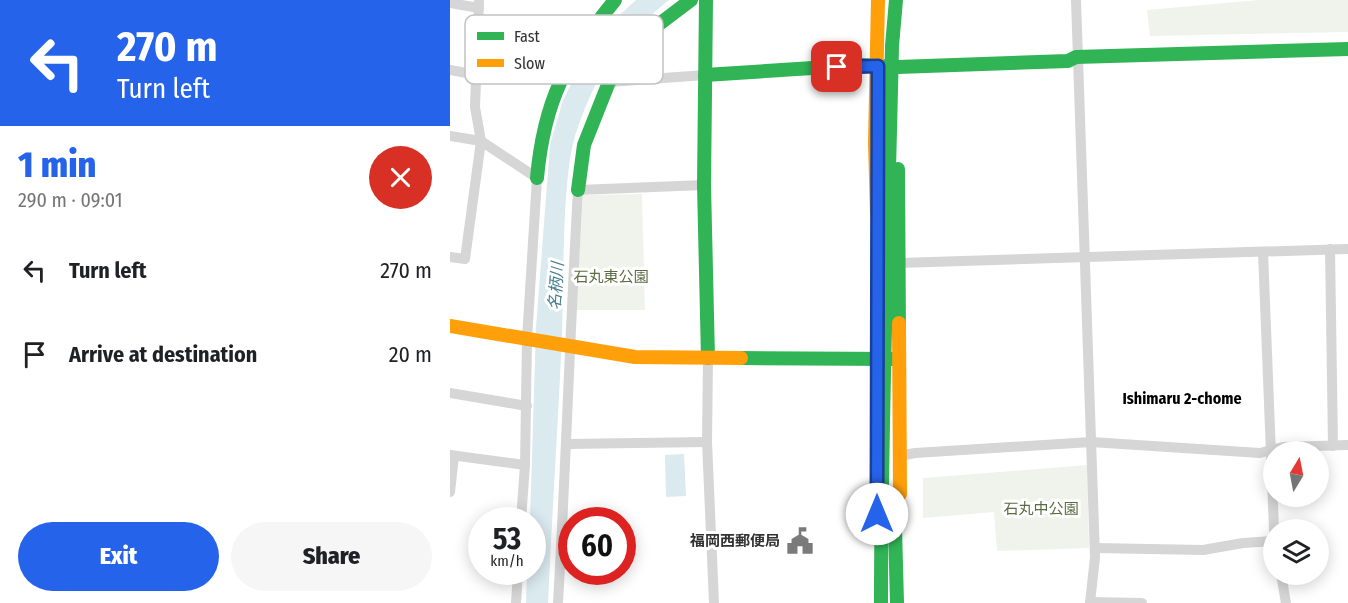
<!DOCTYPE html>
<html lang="en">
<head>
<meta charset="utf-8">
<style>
  :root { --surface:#fff; --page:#f6f6f6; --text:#202124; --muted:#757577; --accent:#2563eb }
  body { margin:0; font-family:"Fira Sans Condensed","Noto Sans JP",sans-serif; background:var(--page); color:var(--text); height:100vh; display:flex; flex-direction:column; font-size:22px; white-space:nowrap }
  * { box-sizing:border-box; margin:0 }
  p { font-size:20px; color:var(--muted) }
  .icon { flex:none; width:33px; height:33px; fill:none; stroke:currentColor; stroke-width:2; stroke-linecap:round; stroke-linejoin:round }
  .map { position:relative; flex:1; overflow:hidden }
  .details { display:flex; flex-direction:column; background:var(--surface); width:450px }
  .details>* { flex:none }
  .top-card { background:#2563eb; color:#fff; overflow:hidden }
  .needle { width:39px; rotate:10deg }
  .fabs { position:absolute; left:813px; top:441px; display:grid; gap:12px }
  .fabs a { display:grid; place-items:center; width:66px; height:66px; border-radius:50%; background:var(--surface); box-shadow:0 3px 15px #0003; font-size:30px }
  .speed { position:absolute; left:18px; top:507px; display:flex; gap:12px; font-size:30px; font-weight:700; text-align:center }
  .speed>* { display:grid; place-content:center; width:78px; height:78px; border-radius:50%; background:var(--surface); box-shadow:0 3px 15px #0003; line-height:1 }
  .speed small { font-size:15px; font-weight:400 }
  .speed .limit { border:9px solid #d22; background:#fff; color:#111 }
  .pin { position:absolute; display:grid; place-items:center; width:51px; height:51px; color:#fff; margin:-26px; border-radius:12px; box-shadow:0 3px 9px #0006 }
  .me { position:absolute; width:66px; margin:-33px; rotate:0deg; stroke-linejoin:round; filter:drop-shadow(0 0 4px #0008) }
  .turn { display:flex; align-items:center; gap:21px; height:126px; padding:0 18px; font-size:27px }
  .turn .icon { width:78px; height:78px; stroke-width:2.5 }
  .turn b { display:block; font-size:42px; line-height:51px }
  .round { display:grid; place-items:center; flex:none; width:63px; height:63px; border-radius:32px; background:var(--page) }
  .summary { display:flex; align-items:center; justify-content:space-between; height:102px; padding:0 18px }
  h1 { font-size:36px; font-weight:800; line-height:45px; color:var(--accent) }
  .primary-button { display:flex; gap:12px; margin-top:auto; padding:12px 18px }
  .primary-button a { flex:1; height:69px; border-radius:36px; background:var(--accent); color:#fff; font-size:24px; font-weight:800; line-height:69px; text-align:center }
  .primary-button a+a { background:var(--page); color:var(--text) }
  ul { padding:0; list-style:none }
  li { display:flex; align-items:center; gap:18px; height:84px; padding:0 18px }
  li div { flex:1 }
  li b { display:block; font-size:22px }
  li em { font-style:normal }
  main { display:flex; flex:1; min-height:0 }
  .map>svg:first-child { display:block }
</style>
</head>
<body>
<main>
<section class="details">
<div class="top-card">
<div class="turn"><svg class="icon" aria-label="left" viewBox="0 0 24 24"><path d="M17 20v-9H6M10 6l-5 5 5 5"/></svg><div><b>270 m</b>Turn left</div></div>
</div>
<div class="summary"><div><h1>1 min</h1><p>290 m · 09:01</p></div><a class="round" style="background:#d93025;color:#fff"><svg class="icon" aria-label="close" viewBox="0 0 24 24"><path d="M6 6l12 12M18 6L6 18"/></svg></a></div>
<ul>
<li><svg class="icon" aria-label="left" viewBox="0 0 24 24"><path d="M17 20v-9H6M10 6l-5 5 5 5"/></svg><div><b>Turn left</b></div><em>270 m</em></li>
<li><svg class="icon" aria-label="arrive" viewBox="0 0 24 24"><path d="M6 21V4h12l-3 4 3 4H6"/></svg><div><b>Arrive at destination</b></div><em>20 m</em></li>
</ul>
<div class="primary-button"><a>Exit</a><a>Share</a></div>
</section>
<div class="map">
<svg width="898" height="603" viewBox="0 0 898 603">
  <rect width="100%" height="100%" fill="#fff"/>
  <!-- green -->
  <g fill="#f0f3ec">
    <polygon points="809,0 898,0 898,32 700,36 697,10"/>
    <polygon points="192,194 195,310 126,310 133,195"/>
    <polygon points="637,465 639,548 547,551 544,512 473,518 473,478"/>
  </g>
  <!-- water -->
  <g fill="#daeaef">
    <path d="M186 0H219C169 40 145 74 125 136 118 160 117 187 115 212 113 253 113 294 112 335 108 424 102 514 98 603H76L77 572H82V520H80L86 328 100 145 113 100 131 64 162 22Z"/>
    <polygon points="234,454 236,496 216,497 215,455"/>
  </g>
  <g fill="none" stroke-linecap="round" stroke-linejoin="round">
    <!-- street -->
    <g stroke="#d6d6d6" stroke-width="10">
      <polyline points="626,0 645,557 640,603"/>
      <polyline points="0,3 29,8"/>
      <polyline points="0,70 27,75"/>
      <polyline points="159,82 255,75"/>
      <polyline points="0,136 31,141 87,178 77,339 75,465 0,455"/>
      <polyline points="880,249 883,446"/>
      <polyline points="813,252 824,530"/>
      <polyline points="0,257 15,259 31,141 25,107 29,0"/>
      <polyline points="449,263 898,249"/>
      <polyline points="258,358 257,442 264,603"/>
      <polyline points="0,393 77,406"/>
      <polyline points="117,444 257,442"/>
      <polyline points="450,456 465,453 641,442 810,453 833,447 898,445"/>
      <polyline points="0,492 4,456"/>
      <polyline points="71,520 75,465"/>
      <polyline points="645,548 753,550 793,543 824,541"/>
      <polyline points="831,574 836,603"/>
      <polyline points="640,602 692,603"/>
      <polyline points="66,603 68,572"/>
      <path d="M108 603C116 465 120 328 128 190L254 185"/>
    </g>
    <!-- fast -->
    <g stroke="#30b455" stroke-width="14">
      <polyline points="256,0 254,185 258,358"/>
      <polyline points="255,75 409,65 448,67 618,61 626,57 898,49"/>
      <polyline points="448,169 449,335"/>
      <path d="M87 178C94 100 116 60 165 0"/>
      <polyline points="128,190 134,145 159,82 200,31 241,0"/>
      <polyline points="291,358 444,359"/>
      <polyline points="445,528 447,603"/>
    </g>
    <!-- slow -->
    <polyline stroke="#ff9f0a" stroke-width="14" points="0,326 185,357 291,358"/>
    <!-- fast-bridge -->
    <g stroke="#30b455" stroke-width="14">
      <polyline points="443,497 445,528"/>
      <path d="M431 603C431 417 438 232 442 46L446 0"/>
    </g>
    <!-- slow-bridge -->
    <g stroke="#ff9f0a" stroke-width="14">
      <polyline points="427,213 425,143 428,0"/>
      <polyline points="449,323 450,494"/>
    </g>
  </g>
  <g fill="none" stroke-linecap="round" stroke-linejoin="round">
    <defs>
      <polyline id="route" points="387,67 428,66 427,514"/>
    </defs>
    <!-- route casing -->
    <use href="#route" stroke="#184099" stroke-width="15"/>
    <!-- route -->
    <use href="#route" stroke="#2563eb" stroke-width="10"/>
  </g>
  <!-- icons -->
  <defs>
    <symbol id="civic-bare" viewBox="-9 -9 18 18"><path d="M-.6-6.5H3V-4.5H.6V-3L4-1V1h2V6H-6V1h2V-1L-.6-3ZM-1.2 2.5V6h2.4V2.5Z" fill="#7a7a7a" stroke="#fff" stroke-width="2.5" paint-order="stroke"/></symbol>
  </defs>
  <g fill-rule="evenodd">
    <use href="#civic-bare" x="331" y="522" width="38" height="38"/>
  </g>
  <g text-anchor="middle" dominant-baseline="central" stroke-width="6" stroke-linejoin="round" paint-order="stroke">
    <!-- park labels -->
    <g font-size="15" fill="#5b6c42" stroke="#fff">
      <text x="161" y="277">石丸東公園</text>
      <text x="591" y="509">石丸中公園</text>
    </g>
    <!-- poi labels -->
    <g font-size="15" font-weight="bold" fill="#323232" stroke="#fff" text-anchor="end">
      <text x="330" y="541">福岡西郵便局</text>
    </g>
    <!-- water labels -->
    <g font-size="16" font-style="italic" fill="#447d91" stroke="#fff">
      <text transform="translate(106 286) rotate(-86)">名柄川</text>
    </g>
    <!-- neighbourhood labels -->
    <g font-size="16" font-weight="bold" fill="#000" stroke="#fff">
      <text x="732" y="398">Ishimaru 2-chome</text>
    </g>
  </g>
  <!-- legend -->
  <rect x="15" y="15" width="198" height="69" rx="9" fill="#fff" stroke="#c2c2c2" stroke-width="1.5"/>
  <rect x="27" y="32" width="27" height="8" fill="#30b455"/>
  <rect x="27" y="59" width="27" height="8" fill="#ff9f0a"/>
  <g font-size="16" fill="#323232">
    <text x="64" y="42">Fast</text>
    <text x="64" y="69">Slow</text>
  </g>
</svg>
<div class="fabs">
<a><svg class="needle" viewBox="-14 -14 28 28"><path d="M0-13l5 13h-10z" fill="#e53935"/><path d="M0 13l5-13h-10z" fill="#757577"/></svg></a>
<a><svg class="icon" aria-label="layers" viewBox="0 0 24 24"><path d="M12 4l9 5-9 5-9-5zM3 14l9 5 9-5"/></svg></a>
</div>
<div class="speed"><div>53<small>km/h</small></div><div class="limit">60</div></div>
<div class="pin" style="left:387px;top:67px;background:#d93025"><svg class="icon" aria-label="arrive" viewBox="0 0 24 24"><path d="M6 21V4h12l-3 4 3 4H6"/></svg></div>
<svg class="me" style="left:427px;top:514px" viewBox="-20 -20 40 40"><circle r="19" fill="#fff"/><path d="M0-13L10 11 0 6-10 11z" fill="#2563eb"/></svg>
</div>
</main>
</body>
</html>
